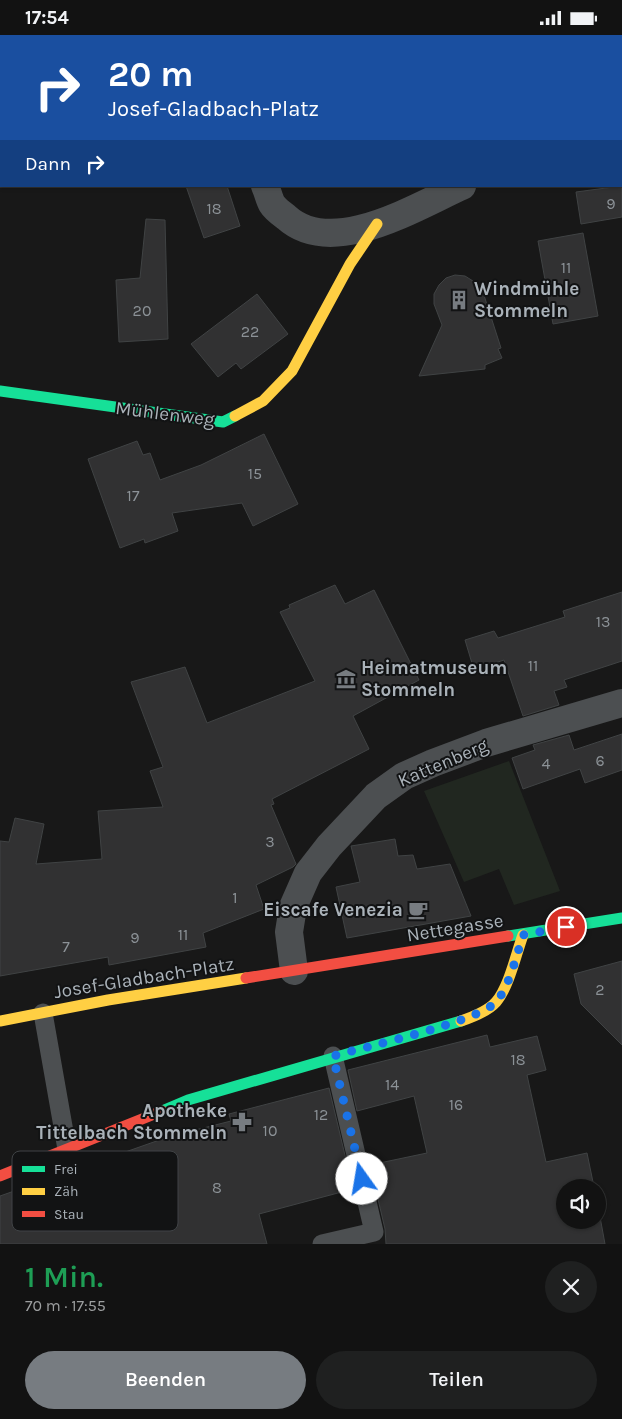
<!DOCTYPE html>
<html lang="de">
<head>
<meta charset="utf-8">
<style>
  :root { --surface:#121212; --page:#1f2020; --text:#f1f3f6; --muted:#9c9e9f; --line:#313232; --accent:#777c81 }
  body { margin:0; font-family:Karla,sans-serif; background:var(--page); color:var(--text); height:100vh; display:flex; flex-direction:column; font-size:19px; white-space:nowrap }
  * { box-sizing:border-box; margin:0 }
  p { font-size:16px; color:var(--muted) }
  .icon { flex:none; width:28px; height:28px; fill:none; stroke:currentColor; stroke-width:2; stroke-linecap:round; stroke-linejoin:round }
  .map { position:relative; height:1209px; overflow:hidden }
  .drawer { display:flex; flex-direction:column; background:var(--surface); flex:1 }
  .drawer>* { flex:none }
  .top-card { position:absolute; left:0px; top:0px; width:622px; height:152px; box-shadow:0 1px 4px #0004,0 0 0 1px var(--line); background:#1a4fa0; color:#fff; overflow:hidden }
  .buttons { position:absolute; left:556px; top:1144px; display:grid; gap:10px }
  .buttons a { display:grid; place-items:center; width:50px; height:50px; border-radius:50%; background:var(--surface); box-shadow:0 1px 4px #0004,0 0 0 1px var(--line); font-size:25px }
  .pin { position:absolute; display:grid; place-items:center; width:42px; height:42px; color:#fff; margin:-21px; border:2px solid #fff; border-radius:50%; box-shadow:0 1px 5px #0007 }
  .me { position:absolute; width:55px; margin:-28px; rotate:347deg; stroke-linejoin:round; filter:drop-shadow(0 0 4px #0008) }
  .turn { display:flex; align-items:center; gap:18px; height:105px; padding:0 25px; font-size:22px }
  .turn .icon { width:65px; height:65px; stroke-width:2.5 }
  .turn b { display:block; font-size:35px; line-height:42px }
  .then { display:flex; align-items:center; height:48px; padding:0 25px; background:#0003; gap:10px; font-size:19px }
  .round { display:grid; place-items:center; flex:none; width:52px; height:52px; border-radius:26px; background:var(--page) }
  .headline { display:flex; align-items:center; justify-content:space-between; height:85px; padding:0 25px }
  h1 { font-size:30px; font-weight:600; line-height:38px; color:#1e9e55 }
  .button { display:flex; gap:10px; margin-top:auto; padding:10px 25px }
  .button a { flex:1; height:58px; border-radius:30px; background:var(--accent); color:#fff; font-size:20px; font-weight:600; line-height:58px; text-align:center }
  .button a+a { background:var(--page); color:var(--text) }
  .status { display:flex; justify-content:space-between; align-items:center; height:35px; padding:0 25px; background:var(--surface); direction:ltr }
  .status svg { height:14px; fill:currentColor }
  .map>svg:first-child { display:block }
</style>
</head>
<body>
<div class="status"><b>17:54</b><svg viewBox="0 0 49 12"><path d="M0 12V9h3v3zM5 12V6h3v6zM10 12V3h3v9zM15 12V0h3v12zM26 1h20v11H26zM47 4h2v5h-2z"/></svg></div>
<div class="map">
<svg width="622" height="1209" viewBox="0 0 622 1209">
  <rect width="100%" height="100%" fill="#181818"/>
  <!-- green -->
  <polygon fill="#212720" points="509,726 560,856 514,870 499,834 464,847 424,756"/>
  <!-- building -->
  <g fill="#313132" stroke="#404344">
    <polygon points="622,149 622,182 581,189 576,157 621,151"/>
    <polygon points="186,151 227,151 240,191 204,203"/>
    <polygon points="146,184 165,185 168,304 119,307 116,245 140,243"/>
    <polygon points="583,198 598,281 553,289 538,206"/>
    <polygon points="455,240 465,241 481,251 501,313 498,314 502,323 485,330 485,334 419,341 442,290 434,269 434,259 439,250 446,243"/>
    <polygon points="257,259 288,299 241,334 236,328 218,342 191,309"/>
    <polygon points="264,399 298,469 253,491 242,468 172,478 178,496 145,508 144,504 120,513 88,424 137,406 143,420 150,418 160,445 201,430"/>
    <polygon points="335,550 345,569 374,555 419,645 353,681 369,714 272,764 274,769 271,770 296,829 293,832 256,850 264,874 203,898 206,912 109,930 108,922 0,941 0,806 9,807 15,783 44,789 36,829 102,824 98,776 163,772 150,736 163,732 131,647 185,632 207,688 315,646 280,577 290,573 289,570"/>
    <polygon points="622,557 622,626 564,645 567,652 554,656 559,670 523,681 504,625 474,635 465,605 494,596 498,603 565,582 563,576"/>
    <polygon points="622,699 622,735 585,748 580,734 523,754 512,723 535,715 533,710 569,700 574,715"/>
    <polygon points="395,804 398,821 413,820 417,834 450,829 471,881 347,903 336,852 360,847 351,811"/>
    <polygon points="622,926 622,1010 581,969 574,939"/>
    <polygon points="487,1000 490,1012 537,1001 546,1035 527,1040 546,1127 587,1118 594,1152 565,1152 565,1185 598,1185 598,1171 605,1209 386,1209 385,1194 370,1130 427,1118 414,1061 357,1076 348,1035"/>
    <polygon points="329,1053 353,1154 259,1179 267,1209 0,1209 0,1161 168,1102 231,1086 229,1079"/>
  </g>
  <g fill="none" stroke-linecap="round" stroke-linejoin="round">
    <!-- lane -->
    <g stroke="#4c4f51" stroke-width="19">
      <polyline points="43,978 67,1114"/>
      <polyline points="322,1209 374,1197 333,1021"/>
    </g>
    <!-- street -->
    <g stroke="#4c4f51" stroke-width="28">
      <polyline points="215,0 215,1"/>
      <polyline points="621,97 622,97"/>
      <path d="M265 151C268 157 269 164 272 169 275 174 282 179 286 182 332 224 415 172 462 151"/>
      <polyline points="294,936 289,897 293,872 308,838 329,811 376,761 404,741 433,728 486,708 622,668"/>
    </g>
    <!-- fast -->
    <g stroke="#16e098" stroke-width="11">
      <polyline points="0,356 223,387 235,381"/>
      <polyline points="508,901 622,883"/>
      <polyline points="162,1076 188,1065 461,986"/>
    </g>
    <!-- slow -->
    <g stroke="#ffcf43" stroke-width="11">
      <polyline points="235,381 263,366 292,336 350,229 377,189"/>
      <polyline points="0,986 108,965 246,943"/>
      <path d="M461 986C473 982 488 976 496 967 509 952 516 919 523 900"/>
    </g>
    <!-- jam -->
    <g stroke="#f24e42" stroke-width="11">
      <polyline points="246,943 508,901"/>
      <polyline points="0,1141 162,1076"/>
    </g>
  </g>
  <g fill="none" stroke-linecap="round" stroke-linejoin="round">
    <!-- route -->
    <path stroke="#1a73e8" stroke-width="9" stroke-dasharray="0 16.2" d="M362 1144 333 1021C365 1012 477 987 496 967 509 953 517 919 523 900L566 892"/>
  </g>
  <!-- icons -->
  <defs>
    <symbol id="building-bare" viewBox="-9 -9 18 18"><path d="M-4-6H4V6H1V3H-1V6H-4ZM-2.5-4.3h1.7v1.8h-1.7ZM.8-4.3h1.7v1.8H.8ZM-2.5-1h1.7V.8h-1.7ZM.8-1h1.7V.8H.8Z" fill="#777c81" stroke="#121314" stroke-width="2.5" paint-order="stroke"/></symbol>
    <symbol id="museum-bare" viewBox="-9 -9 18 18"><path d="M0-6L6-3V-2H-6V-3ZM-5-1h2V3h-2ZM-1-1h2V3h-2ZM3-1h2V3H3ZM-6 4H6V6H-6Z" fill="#777c81" stroke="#121314" stroke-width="2.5" paint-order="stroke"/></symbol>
    <symbol id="cafe-bare" viewBox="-9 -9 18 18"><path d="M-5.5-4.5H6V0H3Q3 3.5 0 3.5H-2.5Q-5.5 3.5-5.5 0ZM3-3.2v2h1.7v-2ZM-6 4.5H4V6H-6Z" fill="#777c81" stroke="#121314" stroke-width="2.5" paint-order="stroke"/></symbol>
    <symbol id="pharmacy-bare" viewBox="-9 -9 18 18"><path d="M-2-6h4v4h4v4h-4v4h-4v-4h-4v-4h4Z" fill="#777c81" stroke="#121314" stroke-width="2.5" paint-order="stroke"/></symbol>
  </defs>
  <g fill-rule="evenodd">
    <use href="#building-bare" x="445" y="251" width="28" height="28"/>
    <use href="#museum-bare" x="332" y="630" width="28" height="28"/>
    <use href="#cafe-bare" x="404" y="861" width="28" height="28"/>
    <use href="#pharmacy-bare" x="228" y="1073" width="28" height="28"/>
  </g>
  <g text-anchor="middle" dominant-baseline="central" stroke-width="4" stroke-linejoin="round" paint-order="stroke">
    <!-- number labels -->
    <g font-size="16" fill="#8c9297">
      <text x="611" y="168">9</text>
      <text x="214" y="173">18</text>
      <text x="566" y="232">11</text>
      <text x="142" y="275">20</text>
      <text x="250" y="296">22</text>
      <text x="255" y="438">15</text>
      <text x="133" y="460">17</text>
      <text x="603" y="586">13</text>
      <text x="533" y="630">11</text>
      <text x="600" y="725">6</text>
      <text x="546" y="728">4</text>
      <text x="270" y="806">3</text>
      <text x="235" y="862">1</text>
      <text x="183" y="899">11</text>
      <text x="135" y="902">9</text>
      <text x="66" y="911">7</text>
      <text x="600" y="954">2</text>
      <text x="518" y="1024">18</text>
      <text x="392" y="1049">14</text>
      <text x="456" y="1069">16</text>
      <text x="321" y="1079">12</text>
      <text x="270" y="1095">10</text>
      <text x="217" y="1152">8</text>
    </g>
    <!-- poi labels -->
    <g font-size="19" font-weight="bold" fill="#aab2b9" stroke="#121314" text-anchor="start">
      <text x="474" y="254">Windmühle<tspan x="474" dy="22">Stommeln</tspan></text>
      <text x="361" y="633">Heimatmuseum<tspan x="361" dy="22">Stommeln</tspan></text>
      <text x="403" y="875" text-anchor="end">Eiscafe Venezia</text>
      <text x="227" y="1076" text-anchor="end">Apotheke<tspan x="227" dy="22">Tittelbach Stommeln</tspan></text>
    </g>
    <!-- street labels -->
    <g font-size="19" fill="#aab2b9" stroke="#121314">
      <text transform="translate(165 379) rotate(7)">Mühlenweg</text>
      <text transform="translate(443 728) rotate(-23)">Kattenberg</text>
      <text transform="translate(455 893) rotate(-9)">Nettegasse</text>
      <text transform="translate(144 943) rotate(-9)">Josef-Gladbach-Platz</text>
    </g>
  </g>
  <!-- legend -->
  <rect x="12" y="1116" width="166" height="80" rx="8" fill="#121314" stroke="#404346" stroke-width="1"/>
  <rect x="22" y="1131" width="23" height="6" fill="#16e098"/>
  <rect x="22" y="1153" width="23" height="7" fill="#ffcf43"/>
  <rect x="22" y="1176" width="23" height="6" fill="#f24e42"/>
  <g font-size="14" fill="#aab2b9">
    <text x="54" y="1139">Frei</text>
    <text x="54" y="1161">Zäh</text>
    <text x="54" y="1184">Stau</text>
  </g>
</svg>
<div class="buttons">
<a><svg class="icon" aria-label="sound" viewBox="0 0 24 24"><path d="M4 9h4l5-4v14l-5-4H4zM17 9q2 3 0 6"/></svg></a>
</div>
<div class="pin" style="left:566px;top:892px;background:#d93025"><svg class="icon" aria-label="arrive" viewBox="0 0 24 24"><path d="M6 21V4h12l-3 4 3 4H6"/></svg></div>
<svg class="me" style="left:362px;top:1144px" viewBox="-20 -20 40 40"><circle r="19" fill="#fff"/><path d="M0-13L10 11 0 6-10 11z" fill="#1a73e8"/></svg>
<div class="top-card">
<div class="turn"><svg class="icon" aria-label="right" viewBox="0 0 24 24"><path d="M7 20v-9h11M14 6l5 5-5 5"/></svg><div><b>20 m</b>Josef-Gladbach-Platz</div></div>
<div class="then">Dann<svg class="icon" aria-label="right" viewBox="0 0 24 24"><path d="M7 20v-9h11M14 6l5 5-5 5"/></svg></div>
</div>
</div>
<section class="drawer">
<div class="headline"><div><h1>1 Min.</h1><p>70 m · 17:55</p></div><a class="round"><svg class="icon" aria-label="close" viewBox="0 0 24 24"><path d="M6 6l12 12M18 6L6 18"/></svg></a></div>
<div class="button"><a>Beenden</a><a>Teilen</a></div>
</section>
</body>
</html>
